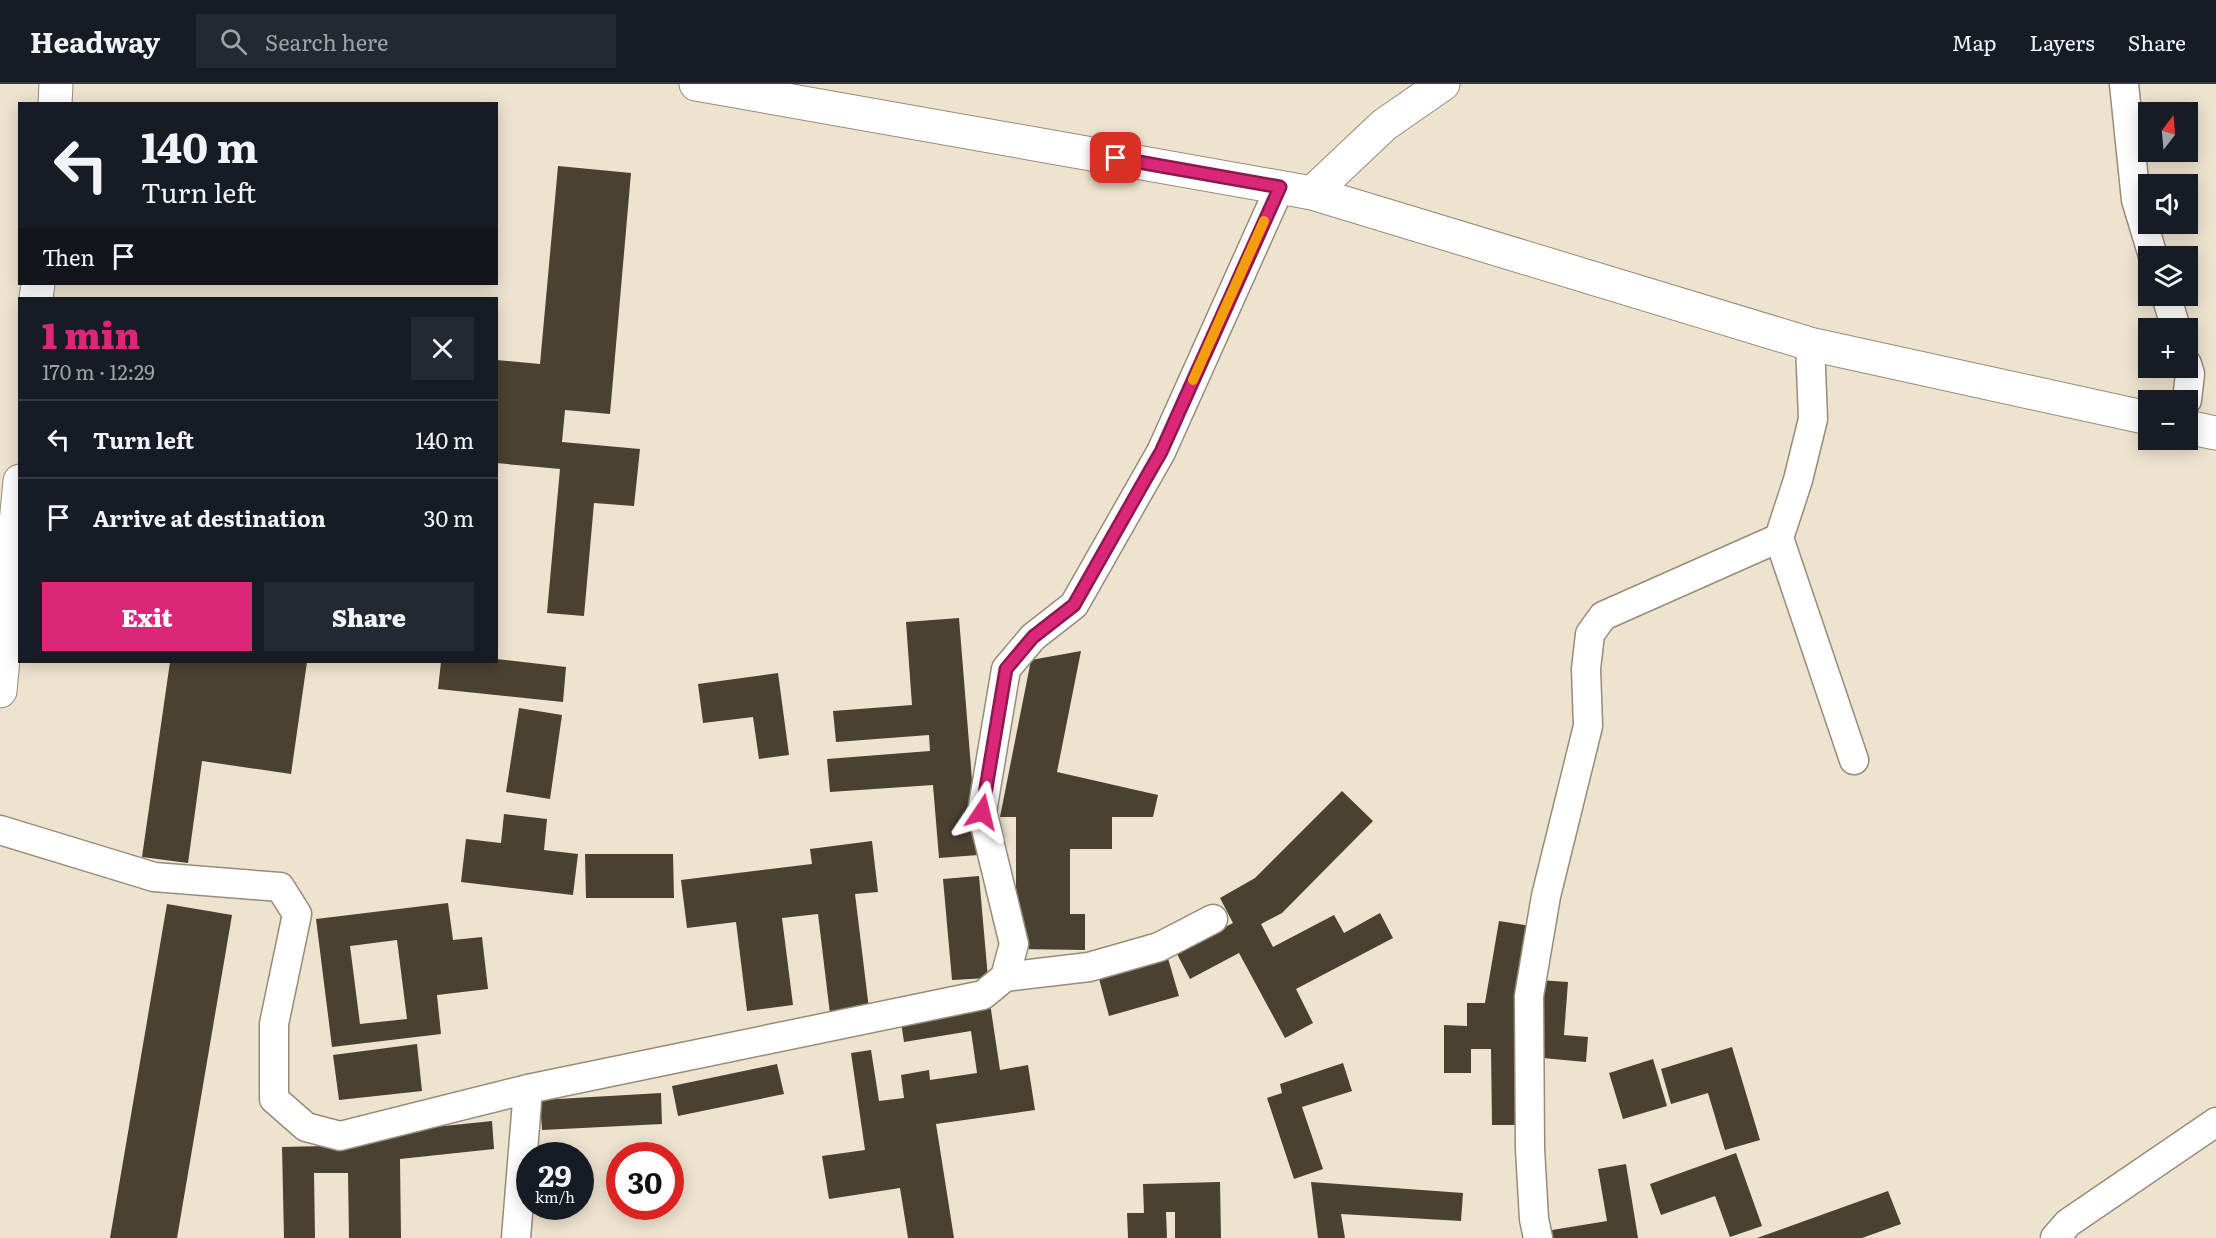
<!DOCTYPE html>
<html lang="en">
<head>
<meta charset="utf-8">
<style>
  :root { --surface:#171b24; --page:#242831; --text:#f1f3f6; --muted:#9ea1a6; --line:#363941; --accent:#db2777 }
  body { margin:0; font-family:Literata,serif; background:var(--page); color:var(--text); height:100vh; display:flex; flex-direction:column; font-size:22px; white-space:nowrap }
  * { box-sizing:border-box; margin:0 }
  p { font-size:20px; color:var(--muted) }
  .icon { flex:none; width:33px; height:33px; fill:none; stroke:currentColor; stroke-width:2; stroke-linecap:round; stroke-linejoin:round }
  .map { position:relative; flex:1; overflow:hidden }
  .panel { position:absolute; left:18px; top:213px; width:480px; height:366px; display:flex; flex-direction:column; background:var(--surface); border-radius:0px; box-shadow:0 3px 15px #0003 }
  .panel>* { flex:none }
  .top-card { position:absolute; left:18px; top:18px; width:480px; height:183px; border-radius:0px; box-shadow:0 3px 15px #0003; background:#171b24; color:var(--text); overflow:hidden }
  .needle { width:39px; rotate:16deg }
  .buttons { position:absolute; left:2138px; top:18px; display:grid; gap:12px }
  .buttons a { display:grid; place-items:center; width:60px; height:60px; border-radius:0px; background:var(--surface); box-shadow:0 3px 15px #0003; font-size:30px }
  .speed { position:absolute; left:516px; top:1058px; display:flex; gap:12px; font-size:30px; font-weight:700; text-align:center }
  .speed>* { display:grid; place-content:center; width:78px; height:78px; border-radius:50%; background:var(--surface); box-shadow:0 3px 15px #0003; line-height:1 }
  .speed small { font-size:15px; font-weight:400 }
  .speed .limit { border:9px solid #d22; background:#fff; color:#111 }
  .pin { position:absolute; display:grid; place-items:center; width:51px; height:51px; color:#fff; margin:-26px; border-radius:12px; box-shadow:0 3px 9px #0006 }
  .me { position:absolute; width:66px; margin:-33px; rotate:10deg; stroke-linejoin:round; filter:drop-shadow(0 0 4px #0008) }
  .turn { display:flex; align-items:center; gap:21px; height:126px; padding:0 24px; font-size:27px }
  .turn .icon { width:78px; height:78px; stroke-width:2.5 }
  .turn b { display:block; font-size:42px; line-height:51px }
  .then { display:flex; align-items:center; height:57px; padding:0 24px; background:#0003; gap:12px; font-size:22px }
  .round { display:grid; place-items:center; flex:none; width:63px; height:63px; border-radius:0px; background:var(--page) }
  .headline { display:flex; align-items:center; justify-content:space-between; height:102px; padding:0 24px }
  h1 { font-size:36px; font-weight:800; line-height:45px; color:var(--accent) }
  .action { display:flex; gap:12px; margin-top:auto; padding:12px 24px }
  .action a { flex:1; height:69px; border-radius:0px; background:var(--accent); color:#fff; font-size:24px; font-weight:800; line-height:69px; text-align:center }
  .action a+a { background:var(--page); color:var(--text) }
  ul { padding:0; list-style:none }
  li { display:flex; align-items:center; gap:18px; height:78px; padding:0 24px; border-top:2px solid var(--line) }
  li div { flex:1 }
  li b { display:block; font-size:22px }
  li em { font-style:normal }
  header { display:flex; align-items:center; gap:36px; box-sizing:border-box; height:84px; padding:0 30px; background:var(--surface); border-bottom:2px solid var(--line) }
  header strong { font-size:28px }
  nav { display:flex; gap:33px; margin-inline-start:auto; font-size:21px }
  .search { width:420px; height:54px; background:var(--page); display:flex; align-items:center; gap:15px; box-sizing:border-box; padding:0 21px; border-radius:0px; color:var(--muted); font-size:22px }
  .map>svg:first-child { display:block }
</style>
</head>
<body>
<header>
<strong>Headway</strong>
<div class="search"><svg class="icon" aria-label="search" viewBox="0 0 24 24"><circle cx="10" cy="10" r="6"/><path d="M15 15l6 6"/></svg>Search here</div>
<nav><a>Map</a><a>Layers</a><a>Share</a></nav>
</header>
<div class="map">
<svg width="2216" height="1154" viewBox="0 0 2216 1154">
  <rect width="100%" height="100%" fill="#ede3cf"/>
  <!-- building -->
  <g fill="#494131" fill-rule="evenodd">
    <polygon points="558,82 631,89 610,330 565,326 562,358 640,365 634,422 594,419 584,532 547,529 560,385 496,379 496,276 540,280"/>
    <polygon points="959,534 978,771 939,774 933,701 830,708 827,675 930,667 929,651 836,658 833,627 912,621 906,538"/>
    <polygon points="1081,567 1057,688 1158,711 1153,733 1112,733 1112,765 1070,765 1070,830 1085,830 1085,866 1016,865 1016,733 1000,733 1031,576"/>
    <polygon points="496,575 566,583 563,618 438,605 441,578 496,578"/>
    <polygon points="170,578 307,578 291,690 202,677 188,779 142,773"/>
    <polygon points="778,589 789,671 759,675 753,633 703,639 698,600"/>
    <polygon points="519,624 562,631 550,715 506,708"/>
    <polygon points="1342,707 1373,737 1282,829 1261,840 1273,863 1334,831 1344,849 1380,829 1393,854 1296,905 1313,939 1285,954 1239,869 1190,895 1176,868 1233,839 1220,814 1255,794"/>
    <polygon points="504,730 547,735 544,766 578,770 573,811 461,798 466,755 501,759"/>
    <polygon points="872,757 878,808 855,810 869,925 830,930 818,830 782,834 793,921 747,927 736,838 687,844 681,796 812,780 810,765"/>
    <polygon points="585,770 673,770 674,814 586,814"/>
    <polygon points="979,792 988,894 952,896 943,795"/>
    <path d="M448 819 453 856 482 853 488 905 437 911 441 950 332 963 316 835ZM397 856 407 935 360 940 350 862Z"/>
    <polygon points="167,820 232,831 177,1154 110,1154"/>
    <polygon points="1499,837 1531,842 1518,1041 1492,1041 1491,965 1471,965 1471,989 1444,989 1444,941 1467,942 1467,919 1485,919"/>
    <polygon points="1167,871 1179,912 1109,932 1098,891"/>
    <polygon points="1539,896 1568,898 1564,951 1588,953 1586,978 1532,973"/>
    <polygon points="990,919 1000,986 1028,981 1035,1026 936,1040 954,1154 908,1154 900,1104 829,1115 822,1072 865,1066 851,969 871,966 879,1017 904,1014 901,991 929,986 930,996 977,989 971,947 904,958 900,932"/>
    <polygon points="417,960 422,1007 339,1016 333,971"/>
    <polygon points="1732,963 1760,1056 1725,1066 1708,1009 1671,1020 1661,985"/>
    <polygon points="1653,975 1667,1022 1623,1035 1609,989"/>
    <polygon points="1343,979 1352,1007 1302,1023 1323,1085 1294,1095 1267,1014 1282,1009 1280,1000"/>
    <polygon points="777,980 784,1010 678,1032 672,1002"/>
    <polygon points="661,1009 662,1040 542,1046 540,1016"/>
    <polygon points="492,1037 494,1065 400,1075 401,1154 349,1154 348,1089 314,1089 315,1154 284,1154 282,1063 367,1061 367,1050"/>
    <polygon points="1736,1069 1762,1142 1730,1153 1715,1112 1661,1131 1650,1100"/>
    <polygon points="1626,1080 1638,1154 1547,1154 1546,1147 1607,1137 1598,1085"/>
    <polygon points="1220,1098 1221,1154 1175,1154 1175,1128 1166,1128 1167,1154 1128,1154 1127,1129 1144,1129 1143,1100"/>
    <polygon points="1311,1098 1463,1109 1461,1137 1341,1130 1345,1154 1318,1154"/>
    <polygon points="1888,1107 1901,1140 1862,1154 1757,1154"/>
  </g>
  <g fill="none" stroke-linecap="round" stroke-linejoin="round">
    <defs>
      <g id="minor">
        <polyline points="2124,0 2136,116 2153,172"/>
        <polyline points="2166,212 2176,244"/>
        <polyline points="2187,316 2190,290 2187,280"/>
        <polyline points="1779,454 1854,676"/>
        <polyline points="0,746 154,793 280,803 297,830 274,940 274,1015 306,1043 340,1052 528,1005 983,911 1005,893 1014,860 982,728 1006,585 1033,553 1074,521 1161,368 1280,103"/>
        <polyline points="1005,893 1089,883 1159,863 1213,835"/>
        <polyline points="516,1154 528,1005"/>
        <polyline points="1538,1154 1534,1135 1530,1065 1529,912 1546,812 1588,642 1586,585 1590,550 1603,532 1779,454 1798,396 1813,335 1810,260"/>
        <polyline points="2055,1154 2068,1139 2216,1038"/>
      </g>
      <g id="tertiary">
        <polyline points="696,0 1312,109 1810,260 2148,334"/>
        <polyline points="55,20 56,0"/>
        <polyline points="1312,109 1384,41 1443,0"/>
        <polyline points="36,214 38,200"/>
        <polyline points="2187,343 2216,349"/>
        <polyline points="0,607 20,397"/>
      </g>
    </defs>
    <!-- minor casing -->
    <use href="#minor" stroke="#968c7a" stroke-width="31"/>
    <!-- tertiary casing -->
    <use href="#tertiary" stroke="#968c7a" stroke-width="35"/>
    <!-- minor -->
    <use href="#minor" stroke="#fff" stroke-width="28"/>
    <!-- tertiary -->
    <use href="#tertiary" stroke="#fff" stroke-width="33"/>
  </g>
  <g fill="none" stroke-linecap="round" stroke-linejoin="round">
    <defs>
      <polyline id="route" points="982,728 1006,585 1033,553 1074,521 1150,387 1161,368 1280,103 1116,74"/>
    </defs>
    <!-- route casing -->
    <use href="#route" stroke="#8e194d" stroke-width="15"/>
    <!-- route -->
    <use href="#route" stroke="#db2777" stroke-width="10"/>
    <!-- slow -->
    <polyline stroke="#f59e0b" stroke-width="10" points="1193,296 1264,137"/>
  </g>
</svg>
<div class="buttons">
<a><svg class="needle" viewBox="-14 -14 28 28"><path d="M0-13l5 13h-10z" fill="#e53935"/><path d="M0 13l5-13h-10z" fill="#9ea1a6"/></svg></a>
<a><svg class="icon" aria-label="sound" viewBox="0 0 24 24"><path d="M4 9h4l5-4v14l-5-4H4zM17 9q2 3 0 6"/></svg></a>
<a><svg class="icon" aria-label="layers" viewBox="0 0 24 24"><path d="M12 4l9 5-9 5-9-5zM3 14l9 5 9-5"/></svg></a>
<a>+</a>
<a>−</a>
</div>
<div class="speed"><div>29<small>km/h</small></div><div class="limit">30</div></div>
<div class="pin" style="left:1116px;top:74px;background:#d93025"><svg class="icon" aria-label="arrive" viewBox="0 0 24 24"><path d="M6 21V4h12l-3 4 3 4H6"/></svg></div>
<svg class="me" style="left:982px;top:728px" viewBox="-20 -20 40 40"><path d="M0-17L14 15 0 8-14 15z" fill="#db2777" stroke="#fff" stroke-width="4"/></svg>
<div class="top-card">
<div class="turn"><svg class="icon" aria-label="left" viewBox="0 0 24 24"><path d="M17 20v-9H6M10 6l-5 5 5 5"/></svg><div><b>140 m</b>Turn left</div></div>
<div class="then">Then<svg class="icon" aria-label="arrive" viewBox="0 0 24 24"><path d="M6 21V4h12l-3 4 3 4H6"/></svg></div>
</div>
<section class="panel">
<div class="headline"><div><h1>1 min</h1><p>170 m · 12:29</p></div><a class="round"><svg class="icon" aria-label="close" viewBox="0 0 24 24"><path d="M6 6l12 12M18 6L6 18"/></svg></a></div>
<ul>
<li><svg class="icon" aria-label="left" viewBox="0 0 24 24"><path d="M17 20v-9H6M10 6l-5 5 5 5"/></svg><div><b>Turn left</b></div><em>140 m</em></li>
<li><svg class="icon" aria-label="arrive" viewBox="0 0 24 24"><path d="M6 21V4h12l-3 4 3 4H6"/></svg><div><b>Arrive at destination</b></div><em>30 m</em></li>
</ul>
<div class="action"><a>Exit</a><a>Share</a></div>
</section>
</div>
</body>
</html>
